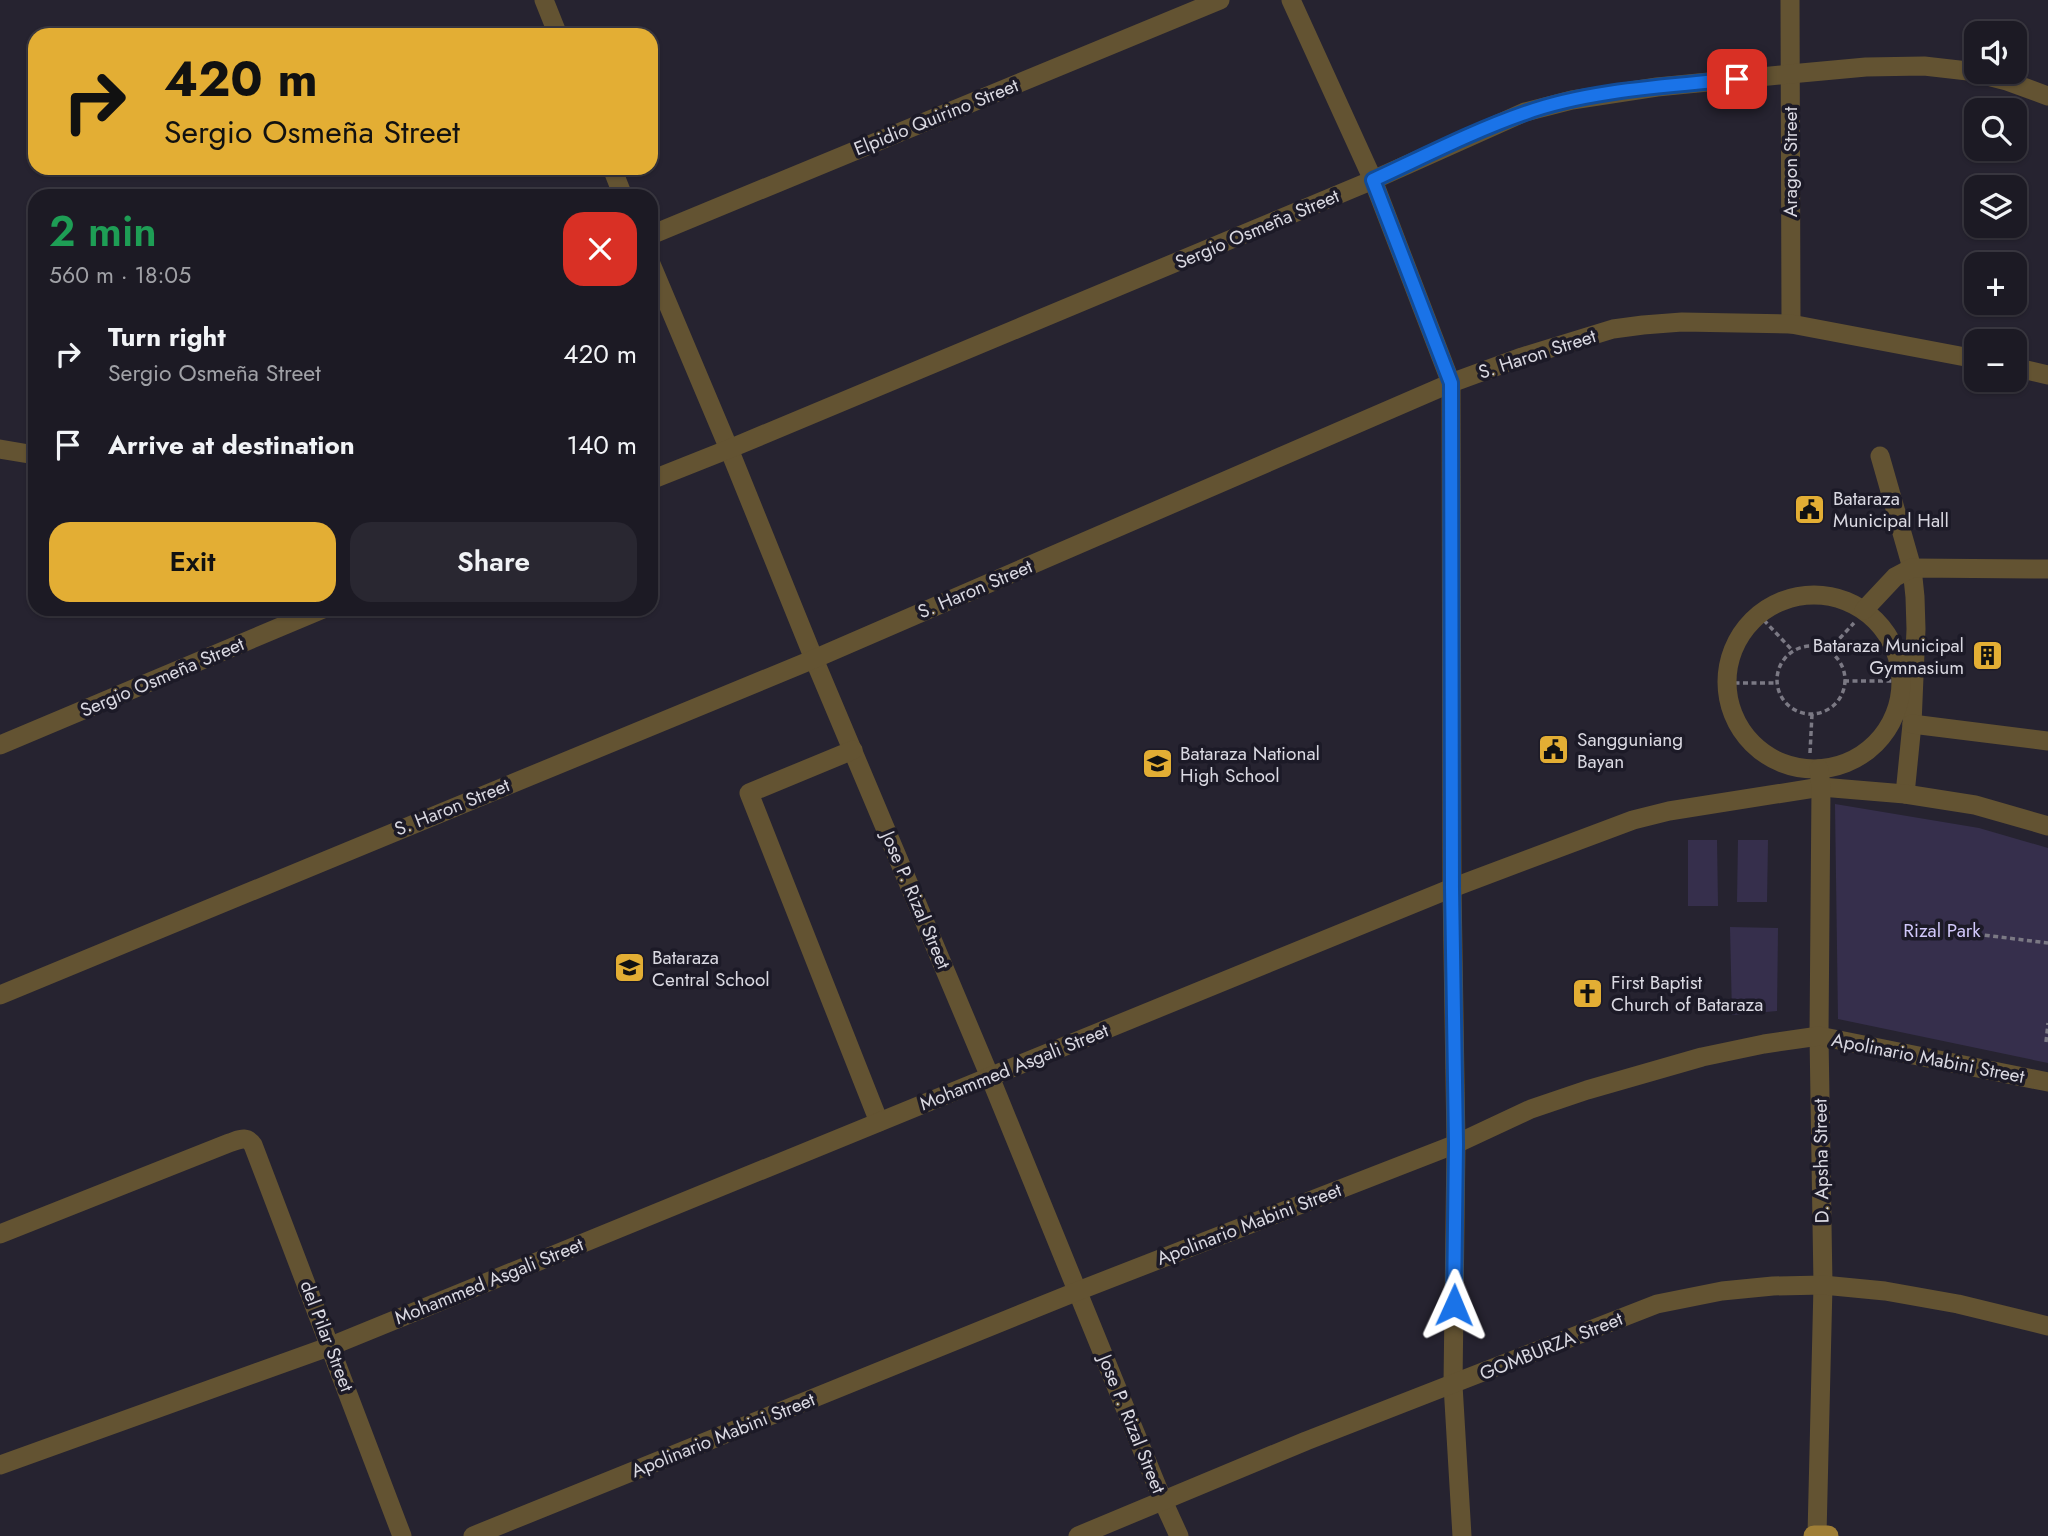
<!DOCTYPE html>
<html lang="en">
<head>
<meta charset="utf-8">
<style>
  :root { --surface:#1c1a24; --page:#292731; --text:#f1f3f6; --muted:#a0a1a6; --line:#3a3841; --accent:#e3ae34 }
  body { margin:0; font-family:Jost,sans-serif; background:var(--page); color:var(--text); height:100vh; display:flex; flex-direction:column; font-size:26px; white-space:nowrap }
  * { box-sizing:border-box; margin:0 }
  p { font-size:23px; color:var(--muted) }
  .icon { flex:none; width:38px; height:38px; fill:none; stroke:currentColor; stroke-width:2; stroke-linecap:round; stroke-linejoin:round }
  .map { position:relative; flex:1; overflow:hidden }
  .sheet { position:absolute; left:28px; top:189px; width:630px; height:427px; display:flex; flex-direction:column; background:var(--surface); border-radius:21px; box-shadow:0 2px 5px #0004,0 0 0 2px var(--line) }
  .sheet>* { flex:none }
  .banner { position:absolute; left:28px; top:28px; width:630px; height:147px; border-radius:21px; box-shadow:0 2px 5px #0004,0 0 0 2px var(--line); background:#e3ae34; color:#111; overflow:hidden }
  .tools { position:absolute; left:1964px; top:21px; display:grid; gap:14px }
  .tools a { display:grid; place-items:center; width:63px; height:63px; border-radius:14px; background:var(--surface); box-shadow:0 2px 5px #0004,0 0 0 2px var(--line); font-size:35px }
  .pin { position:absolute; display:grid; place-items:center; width:60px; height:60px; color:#fff; margin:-30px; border-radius:14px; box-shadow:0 4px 10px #0006 }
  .me { position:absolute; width:77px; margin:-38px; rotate:1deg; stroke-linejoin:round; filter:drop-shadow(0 0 5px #0008) }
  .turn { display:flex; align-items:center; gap:24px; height:147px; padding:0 21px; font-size:32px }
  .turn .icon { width:91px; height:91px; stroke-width:2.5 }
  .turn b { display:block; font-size:49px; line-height:60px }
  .round { display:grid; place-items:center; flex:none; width:74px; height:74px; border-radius:21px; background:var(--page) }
  .overview { display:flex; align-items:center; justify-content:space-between; height:119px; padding:0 21px }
  h1 { font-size:42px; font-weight:600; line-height:52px; color:#1e9e55 }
  .action { display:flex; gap:14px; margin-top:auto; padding:14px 21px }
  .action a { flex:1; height:80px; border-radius:21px; background:var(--accent); color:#111; font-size:28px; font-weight:600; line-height:80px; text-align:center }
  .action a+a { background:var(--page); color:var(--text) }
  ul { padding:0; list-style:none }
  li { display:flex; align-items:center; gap:21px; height:91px; padding:0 21px }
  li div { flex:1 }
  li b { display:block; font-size:26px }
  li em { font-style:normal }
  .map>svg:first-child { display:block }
</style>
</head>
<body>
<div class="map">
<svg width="2048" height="1536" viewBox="0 0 2048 1536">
  <rect width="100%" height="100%" fill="#262330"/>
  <!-- green -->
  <g fill="#362f4c">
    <polygon points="1835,804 1979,828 2048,848 2048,1063 1838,1019"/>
    <polygon points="1688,840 1717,840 1718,906 1688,906"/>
    <polygon points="1738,840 1768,840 1767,902 1737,902"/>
    <polygon points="1730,927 1778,928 1777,1011 1732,1015"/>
  </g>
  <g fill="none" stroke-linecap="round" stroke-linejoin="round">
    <!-- path -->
    <g stroke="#7b7984" stroke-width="3.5" stroke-dasharray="5 3.5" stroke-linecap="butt">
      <polyline points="1758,614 1793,651"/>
      <circle cx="1811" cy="680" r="34"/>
      <polyline points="1828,651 1854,623"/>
      <polyline points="1844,681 1896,681"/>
      <polyline points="1726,683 1777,683"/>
      <polyline points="1810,753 1812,714"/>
      <polyline points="1951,931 2048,943"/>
      <polyline points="2046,1042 2048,1023"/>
    </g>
    <!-- minor -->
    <g stroke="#635332" stroke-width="19">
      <polyline points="544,0 558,35"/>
      <polyline points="1291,0 1373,180 1451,383 1452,888 1456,1144 1453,1385 1462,1536"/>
      <polyline points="1790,0 1791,324"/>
      <polyline points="612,168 623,196"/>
      <polyline points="651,235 1220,0"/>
      <polyline points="651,264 729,449 814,659 990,1077 1163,1501 1179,1536"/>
      <polyline points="2014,367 2048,375"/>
      <polyline points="0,449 35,455"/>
      <polyline points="1880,456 1912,568 1915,597 1916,629 1912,724 1905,794"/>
      <polyline points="651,480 729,449 1373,180 1525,112 1572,100 1657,87 1790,74 1866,67 1924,66 1968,71 2007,81 2048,96"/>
      <circle cx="1814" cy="682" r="87"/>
      <polyline points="1864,610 1895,577 1912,568 2048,569"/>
      <polyline points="1912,724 2048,741"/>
      <polyline points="0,745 323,609"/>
      <polyline points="853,750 749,793 879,1122"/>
      <polyline points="0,995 814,659 1451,383 1522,357 1613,329 1643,325 1682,322 1791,324 1976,359"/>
      <path d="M0 1234 229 1143C239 1140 246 1135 253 1145L402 1536"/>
      <polyline points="0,1465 331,1346 1452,888 1633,820 1669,811 1821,787 1905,794 1975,805 2048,826"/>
      <polyline points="1817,1535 1823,1285 1819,1036 1821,787 1819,769"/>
      <polyline points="473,1536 1078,1291 1456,1144 1531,1109 1587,1090 1702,1057 1764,1044 1819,1036 2048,1082"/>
      <polyline points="1078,1536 1306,1441 1657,1304 1722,1291 1773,1286 1823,1285 1885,1291 1958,1304 2048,1326"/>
    </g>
    <!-- major -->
    <polyline stroke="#9f7e36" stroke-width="21" points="1814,1536 1828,1536"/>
  </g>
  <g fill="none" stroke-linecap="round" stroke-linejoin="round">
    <defs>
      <path id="route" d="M1454 1305 1456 1144 1452 888 1451 383 1373 180C1423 157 1473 131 1525 113 1588 90 1669 86 1737 79"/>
    </defs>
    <!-- route casing -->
    <use href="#route" stroke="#114b97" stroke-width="18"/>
    <!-- route -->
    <use href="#route" stroke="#1a73e8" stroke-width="12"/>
  </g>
  <!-- icons -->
  <defs>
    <symbol id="civic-square" viewBox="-11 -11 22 22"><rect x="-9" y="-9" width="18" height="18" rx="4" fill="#e3ae34" stroke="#1c1a27"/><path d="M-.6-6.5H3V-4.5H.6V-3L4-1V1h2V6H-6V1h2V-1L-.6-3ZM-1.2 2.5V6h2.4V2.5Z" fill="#111"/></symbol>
    <symbol id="building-square" viewBox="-11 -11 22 22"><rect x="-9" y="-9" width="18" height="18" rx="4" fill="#e3ae34" stroke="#1c1a27"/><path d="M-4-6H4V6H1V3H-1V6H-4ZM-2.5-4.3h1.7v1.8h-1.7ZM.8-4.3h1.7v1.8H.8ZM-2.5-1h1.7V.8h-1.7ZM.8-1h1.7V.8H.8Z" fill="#111"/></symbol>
    <symbol id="school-square" viewBox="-11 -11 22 22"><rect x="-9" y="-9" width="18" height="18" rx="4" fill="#e3ae34" stroke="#1c1a27"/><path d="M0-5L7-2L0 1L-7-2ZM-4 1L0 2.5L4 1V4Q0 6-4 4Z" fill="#111"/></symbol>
    <symbol id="church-square" viewBox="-11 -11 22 22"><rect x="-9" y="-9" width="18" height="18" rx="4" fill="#e3ae34" stroke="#1c1a27"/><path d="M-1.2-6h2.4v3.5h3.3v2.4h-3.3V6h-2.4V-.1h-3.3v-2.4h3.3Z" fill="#111"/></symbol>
  </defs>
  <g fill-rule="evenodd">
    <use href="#civic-square" x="1792" y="492" width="35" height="35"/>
    <use href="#building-square" x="1970" y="638" width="35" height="35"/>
    <use href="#civic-square" x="1536" y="732" width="35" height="35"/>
    <use href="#school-square" x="1140" y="746" width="35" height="35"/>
    <use href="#school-square" x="612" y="950" width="35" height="35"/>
    <use href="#church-square" x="1570" y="976" width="35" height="35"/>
  </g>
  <g text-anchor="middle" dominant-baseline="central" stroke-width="7" stroke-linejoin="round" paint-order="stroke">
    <!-- street labels -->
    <g font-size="19" fill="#dad9e2" stroke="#1c1a27">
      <text transform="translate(936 117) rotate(-22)">Elpidio Quirino Street</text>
      <text transform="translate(1790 162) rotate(-90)">Aragon Street</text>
      <text transform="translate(1257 229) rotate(-23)">Sergio Osmeña Street</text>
      <text transform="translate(1537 354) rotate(-18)">S. Haron Street</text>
      <text transform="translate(975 589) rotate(-23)">S. Haron Street</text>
      <text transform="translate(162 677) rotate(-23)">Sergio Osmeña Street</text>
      <text transform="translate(452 807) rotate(-22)">S. Haron Street</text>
      <text transform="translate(916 900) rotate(67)">Jose P. Rizal Street</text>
      <text transform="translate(1928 1058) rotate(11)">Apolinario Mabini Street</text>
      <text transform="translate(1014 1067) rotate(-22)">Mohammed Asgali Street</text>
      <text transform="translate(1821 1161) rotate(-91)">D. Apsha Street</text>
      <text transform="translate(1249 1224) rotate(-21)">Apolinario Mabini Street</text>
      <text transform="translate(489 1281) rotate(-22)">Mohammed Asgali Street</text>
      <text transform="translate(327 1336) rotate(69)">del Pilar Street</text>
      <text transform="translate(1551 1346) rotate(-22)">GOMBURZA Street</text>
      <text transform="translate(1132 1424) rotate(68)">Jose P. Rizal Street</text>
      <text transform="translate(723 1435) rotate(-22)">Apolinario Mabini Street</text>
    </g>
    <!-- poi labels -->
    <g font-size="19" fill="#dad9e2" stroke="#1c1a27" text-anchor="start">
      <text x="1833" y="498">Bataraza<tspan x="1833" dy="22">Municipal Hall</tspan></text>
      <text x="1964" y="645" text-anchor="end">Bataraza Municipal<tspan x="1964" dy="22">Gymnasium</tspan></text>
      <text x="1577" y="739">Sangguniang<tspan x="1577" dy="22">Bayan</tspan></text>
      <text x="1180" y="753">Bataraza National<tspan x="1180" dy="22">High School</tspan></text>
      <text x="652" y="957">Bataraza<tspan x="652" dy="22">Central School</tspan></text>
      <text x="1611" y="982">First Baptist<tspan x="1611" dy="22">Church of Bataraza</tspan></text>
    </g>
    <!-- park labels -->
    <g font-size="19" fill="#d1c8fa" stroke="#1c1a27">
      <text x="1942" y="930">Rizal Park</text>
    </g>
  </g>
</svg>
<div class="tools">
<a><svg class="icon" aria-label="sound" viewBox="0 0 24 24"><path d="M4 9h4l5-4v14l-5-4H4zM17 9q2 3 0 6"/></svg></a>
<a><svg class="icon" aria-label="search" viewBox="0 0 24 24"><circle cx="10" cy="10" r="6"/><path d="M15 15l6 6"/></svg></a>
<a><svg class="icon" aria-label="layers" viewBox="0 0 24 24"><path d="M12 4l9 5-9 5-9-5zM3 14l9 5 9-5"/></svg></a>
<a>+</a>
<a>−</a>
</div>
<div class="pin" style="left:1737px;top:79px;background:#d93025"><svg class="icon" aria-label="arrive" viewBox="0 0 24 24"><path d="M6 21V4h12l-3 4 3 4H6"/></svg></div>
<svg class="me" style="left:1454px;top:1305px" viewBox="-20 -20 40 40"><path d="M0-17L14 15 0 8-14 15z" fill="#1a73e8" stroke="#fff" stroke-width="4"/></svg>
<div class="banner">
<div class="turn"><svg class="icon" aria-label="right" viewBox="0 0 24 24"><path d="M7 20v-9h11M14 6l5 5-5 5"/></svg><div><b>420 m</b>Sergio Osmeña Street</div></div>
</div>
<section class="sheet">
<div class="overview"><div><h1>2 min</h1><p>560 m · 18:05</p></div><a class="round" style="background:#d93025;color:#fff"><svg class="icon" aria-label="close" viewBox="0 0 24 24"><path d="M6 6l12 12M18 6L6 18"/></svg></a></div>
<ul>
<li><svg class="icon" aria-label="right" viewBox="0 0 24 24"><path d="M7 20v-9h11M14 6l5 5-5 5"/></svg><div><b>Turn right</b><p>Sergio Osmeña Street</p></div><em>420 m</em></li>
<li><svg class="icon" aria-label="arrive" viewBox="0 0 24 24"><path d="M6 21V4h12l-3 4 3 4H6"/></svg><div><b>Arrive at destination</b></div><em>140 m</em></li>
</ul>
<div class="action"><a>Exit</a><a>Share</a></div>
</section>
</div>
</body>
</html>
